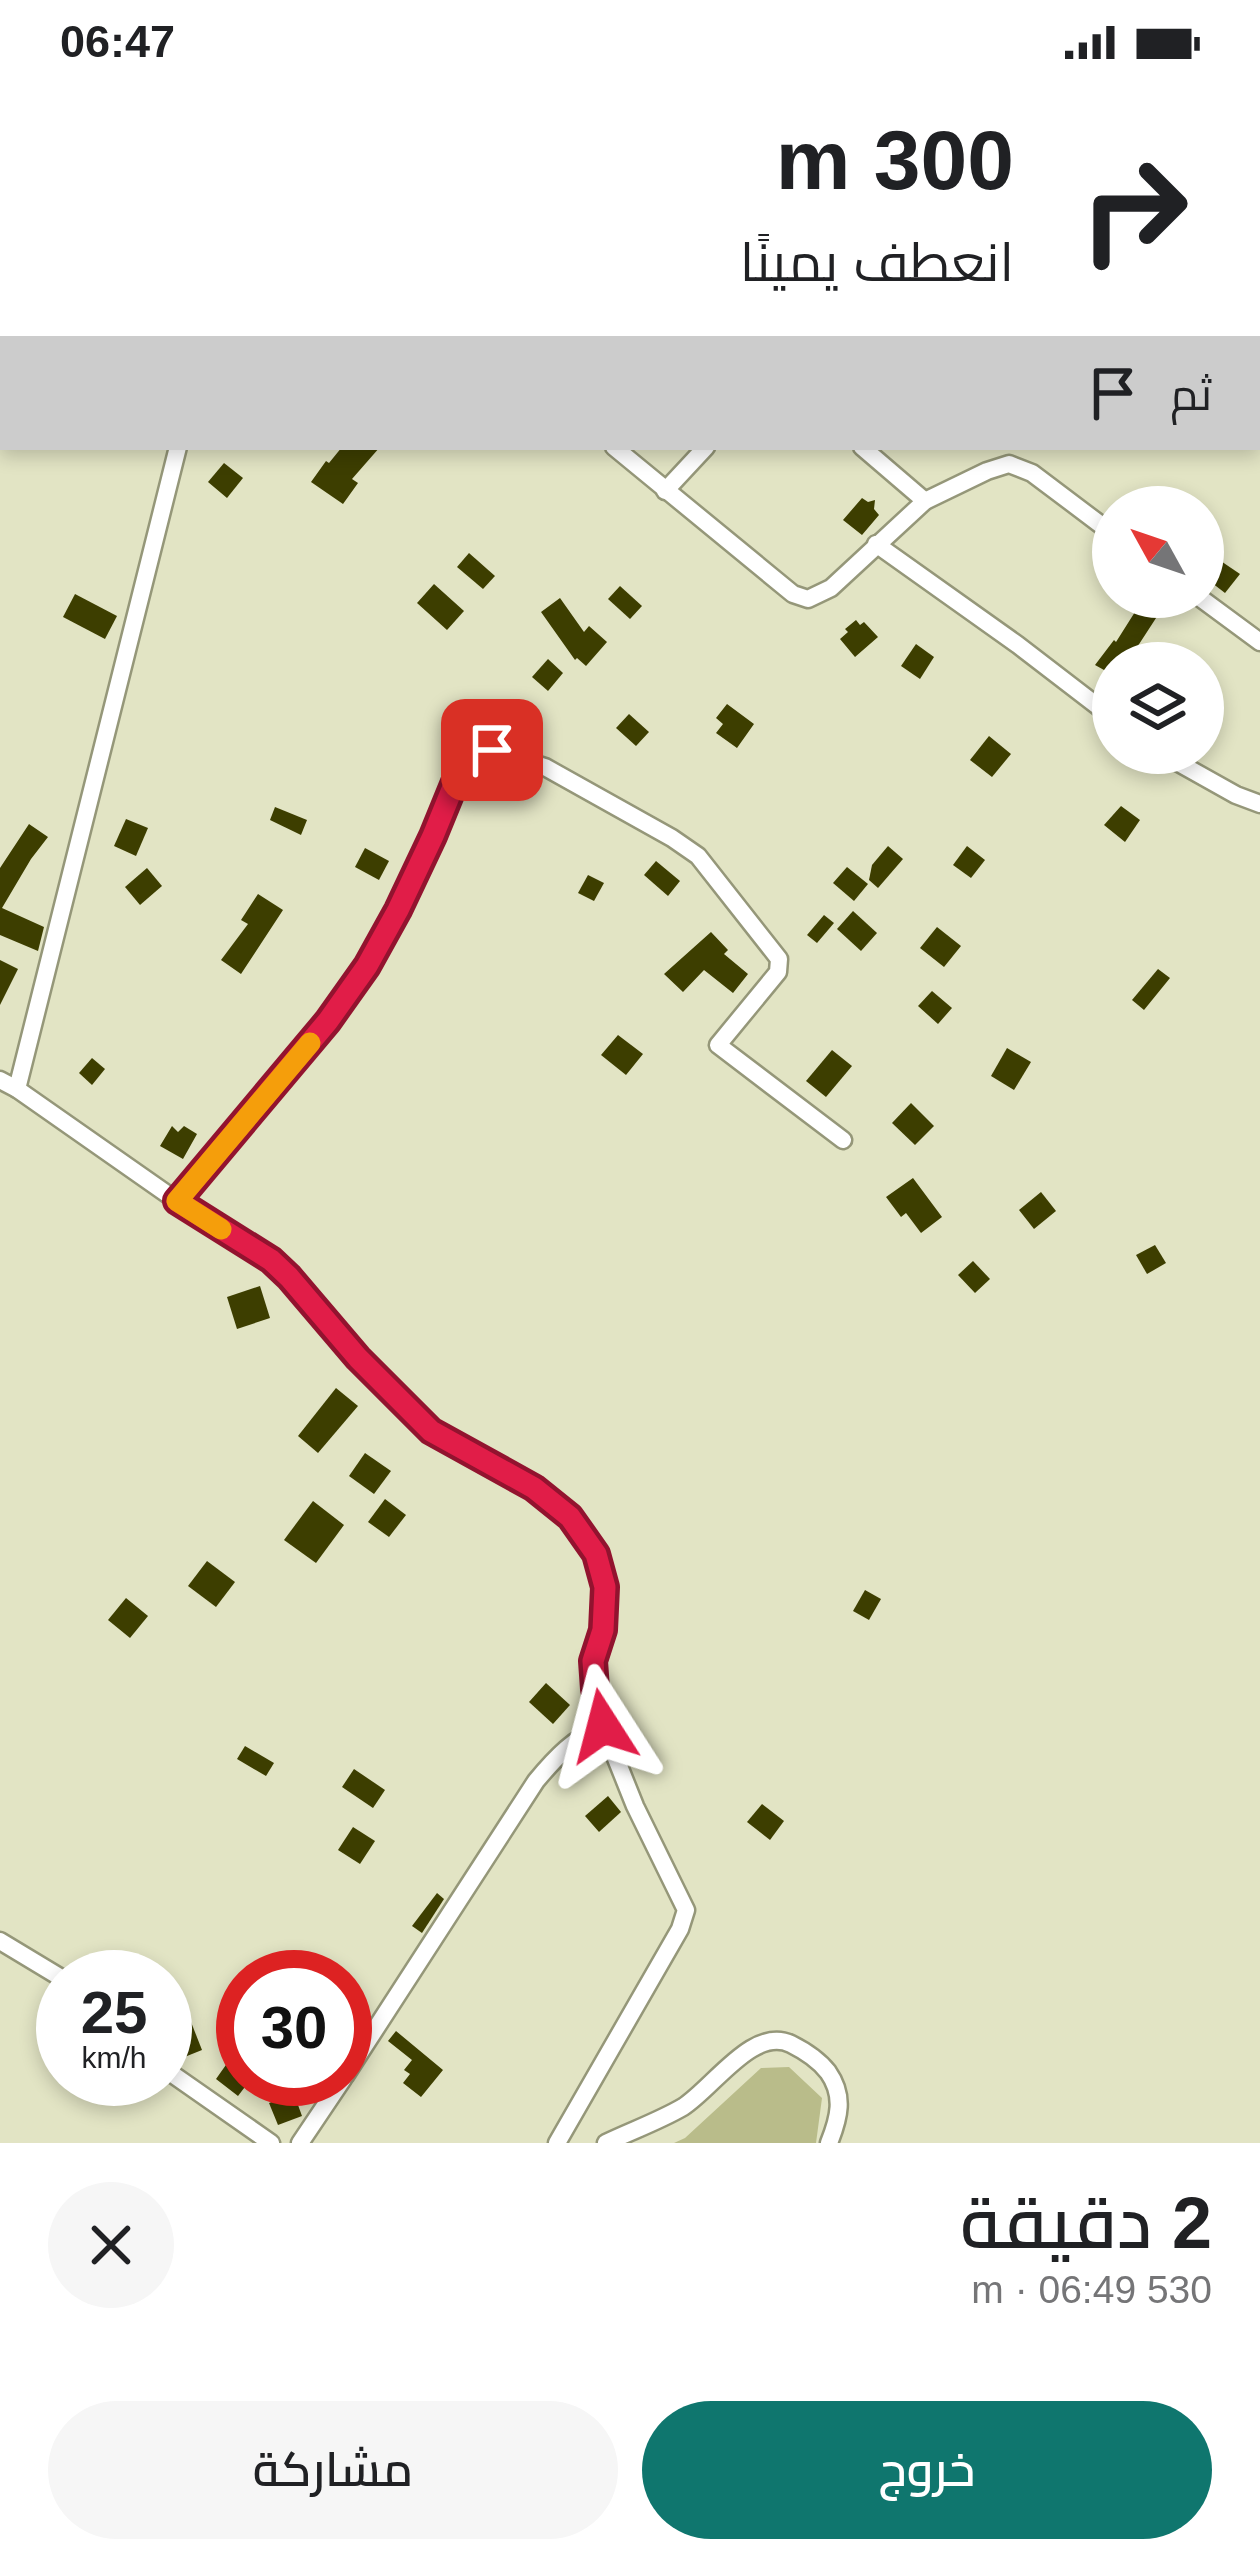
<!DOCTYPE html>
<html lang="ar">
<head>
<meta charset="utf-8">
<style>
  :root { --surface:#fff; --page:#f6f6f6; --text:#202124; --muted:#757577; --accent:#0f766e }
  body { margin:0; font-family:Helvetica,Cairo,sans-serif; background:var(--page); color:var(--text); direction:rtl; height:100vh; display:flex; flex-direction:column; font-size:45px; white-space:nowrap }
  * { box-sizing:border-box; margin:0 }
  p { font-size:39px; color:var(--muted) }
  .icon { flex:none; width:66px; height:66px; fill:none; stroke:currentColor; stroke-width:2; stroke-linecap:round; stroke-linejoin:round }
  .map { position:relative; height:2059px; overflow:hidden; direction:ltr }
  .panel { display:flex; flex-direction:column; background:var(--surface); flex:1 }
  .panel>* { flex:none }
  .banner { position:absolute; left:0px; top:0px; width:1260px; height:366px; box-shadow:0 6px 18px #0003; direction:rtl; background:#fff; color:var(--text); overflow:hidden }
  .needle { width:78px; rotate:310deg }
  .buttons { position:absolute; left:1092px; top:402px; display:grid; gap:24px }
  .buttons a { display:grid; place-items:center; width:132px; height:132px; border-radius:50%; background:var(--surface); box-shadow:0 6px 18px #0003; font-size:60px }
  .speed { position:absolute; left:36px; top:1866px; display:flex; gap:24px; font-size:60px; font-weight:700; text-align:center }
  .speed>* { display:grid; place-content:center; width:156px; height:156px; border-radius:50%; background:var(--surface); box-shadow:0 6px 18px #0003; line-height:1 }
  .speed small { font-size:30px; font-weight:400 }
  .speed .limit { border:18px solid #d22; background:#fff; color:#111 }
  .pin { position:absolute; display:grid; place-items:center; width:102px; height:102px; color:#fff; margin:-51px; border-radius:24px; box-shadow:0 6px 18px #0006 }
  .me { position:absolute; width:132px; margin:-66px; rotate:351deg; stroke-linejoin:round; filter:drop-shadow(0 0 9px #0008) }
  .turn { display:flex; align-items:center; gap:42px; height:252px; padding:0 48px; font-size:54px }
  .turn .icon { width:156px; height:156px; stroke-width:2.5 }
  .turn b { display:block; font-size:84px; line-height:102px }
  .then { display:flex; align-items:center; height:114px; padding:0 48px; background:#0003; gap:24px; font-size:45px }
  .round { display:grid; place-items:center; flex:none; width:126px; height:126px; border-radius:63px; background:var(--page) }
  .overview { display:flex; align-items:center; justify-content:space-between; height:204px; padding:0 48px }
  h1 { font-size:72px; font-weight:600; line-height:90px }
  .button { display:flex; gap:24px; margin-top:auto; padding:24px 48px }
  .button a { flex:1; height:138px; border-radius:72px; background:var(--accent); color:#fff; font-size:48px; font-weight:600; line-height:138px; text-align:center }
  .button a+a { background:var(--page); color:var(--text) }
  .status { display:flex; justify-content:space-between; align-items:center; height:84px; padding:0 60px; background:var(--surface); direction:ltr }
  .status svg { height:33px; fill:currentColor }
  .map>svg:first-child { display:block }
</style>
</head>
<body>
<div class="status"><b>06:47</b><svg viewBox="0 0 49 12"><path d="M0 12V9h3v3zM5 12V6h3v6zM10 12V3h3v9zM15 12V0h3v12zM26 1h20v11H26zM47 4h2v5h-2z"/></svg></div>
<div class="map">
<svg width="1260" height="2059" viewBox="0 0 1260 2059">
  <rect width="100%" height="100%" fill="#e2e4c4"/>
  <!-- green -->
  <polygon fill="#b9bc8a" points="789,1983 822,2014 816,2059 674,2059 685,2054 761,1984"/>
  <!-- building -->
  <g fill="#3d3e00">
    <polygon points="342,363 380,363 352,395 358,399 343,420 311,398 326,377 329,379"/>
    <polygon points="224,379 243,394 227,414 208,398"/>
    <polygon points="862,414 868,418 875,416 874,425 879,431 862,451 843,436"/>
    <polygon points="1203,465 1240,490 1225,509 1203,492"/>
    <polygon points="469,469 495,492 483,505 457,483"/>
    <polygon points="434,500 464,527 447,546 417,519"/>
    <polygon points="620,502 642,522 630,535 608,515"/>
    <polygon points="75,510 117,532 105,555 63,533"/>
    <polygon points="560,514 584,548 589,542 607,558 586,582 577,574 575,576 541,528"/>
    <polygon points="1140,520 1158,531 1132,571 1143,579 1113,579 1113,591 1095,581 1114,556 1116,558"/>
    <polygon points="856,536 860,541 864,538 878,553 855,573 840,555 848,548 845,545"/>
    <polygon points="916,560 934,573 920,595 901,582"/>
    <polygon points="548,575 563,589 548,607 532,593"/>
    <polygon points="727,620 754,640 737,664 716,649 723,640 716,634"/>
    <polygon points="629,630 649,648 636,662 616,644"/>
    <polygon points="989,652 1011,670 992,693 970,676"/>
    <polygon points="1121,722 1140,736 1125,758 1104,741"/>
    <polygon points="275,723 307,736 301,751 270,736"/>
    <polygon points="126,735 148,744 136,772 114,762"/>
    <polygon points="29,740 48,753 31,775 2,824 44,843 38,867 0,851 0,784"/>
    <polygon points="888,762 903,775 878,804 869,796 872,781"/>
    <polygon points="967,762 985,776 971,794 953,781"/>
    <polygon points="365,764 389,777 379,796 355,783"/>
    <polygon points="656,777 680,797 668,812 644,791"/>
    <polygon points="847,783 868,800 854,817 833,799"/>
    <polygon points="147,784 162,802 140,821 125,803"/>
    <polygon points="588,791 604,799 594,817 578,809"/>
    <polygon points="258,810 283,826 241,890 221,876 248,840 241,836"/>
    <polygon points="853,827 877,849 861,867 837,845"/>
    <polygon points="824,831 834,839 817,859 807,851"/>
    <polygon points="937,843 961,862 944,883 920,864"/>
    <polygon points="711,848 728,866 724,870 748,890 733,909 704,886 683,908 664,890"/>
    <polygon points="0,876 18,885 0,921"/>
    <polygon points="1158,885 1170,894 1144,926 1132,916"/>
    <polygon points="932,907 952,924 938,940 918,922"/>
    <polygon points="618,951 643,970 626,991 601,971"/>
    <polygon points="1007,964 1031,978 1014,1006 991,992"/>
    <polygon points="832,966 852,982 826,1013 806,997"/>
    <polygon points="92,974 105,985 92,1001 79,989"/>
    <polygon points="911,1019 934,1042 915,1061 892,1039"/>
    <polygon points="172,1042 178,1048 184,1042 197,1050 183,1075 160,1062"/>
    <polygon points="913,1094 942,1133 921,1149 906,1129 901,1133 886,1113"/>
    <polygon points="1041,1108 1056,1127 1034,1145 1019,1126"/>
    <polygon points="1155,1161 1166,1179 1147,1190 1136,1171"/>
    <polygon points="973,1177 990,1195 975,1209 958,1191"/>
    <polygon points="260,1202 270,1234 237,1245 227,1213"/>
    <polygon points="336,1304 358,1322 318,1369 298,1352"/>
    <polygon points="365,1369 391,1387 374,1410 349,1392"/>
    <polygon points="385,1415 406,1431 389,1453 368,1438"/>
    <polygon points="313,1417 344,1441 316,1479 284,1456"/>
    <polygon points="207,1477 235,1498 216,1523 188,1502"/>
    <polygon points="865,1506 881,1515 869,1536 853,1527"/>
    <polygon points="126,1514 148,1532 130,1554 108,1536"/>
    <polygon points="546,1599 570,1621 553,1640 529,1618"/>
    <polygon points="245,1662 274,1679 266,1692 237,1675"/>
    <polygon points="354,1685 385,1706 373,1724 342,1703"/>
    <polygon points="608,1712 621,1728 599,1748 585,1732"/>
    <polygon points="762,1720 784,1737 770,1756 747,1738"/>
    <polygon points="353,1743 375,1757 360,1780 338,1766"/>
    <polygon points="437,1809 444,1815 422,1849 412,1842"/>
    <polygon points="191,1938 202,1966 182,1974 171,1946"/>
    <polygon points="396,1947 443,1986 421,2013 403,1999 410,1990 404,1986 412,1976 388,1957"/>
    <polygon points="228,1978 233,1978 243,1985 243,1995 251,1995 238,2012 216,1995"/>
    <polygon points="294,2010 302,2032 278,2041 269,2019"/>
  </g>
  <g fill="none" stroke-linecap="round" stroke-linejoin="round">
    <defs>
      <g id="minor">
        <polyline points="177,0 180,3"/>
        <polyline points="614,363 793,510 808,515 831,504 925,417 987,387 1009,380 1032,389 1113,450"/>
        <polyline points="862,363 925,417"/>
        <polyline points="665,407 706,363"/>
        <polyline points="876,460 1018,561 1113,634"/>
        <polyline points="1199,513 1260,558"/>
        <polyline points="1161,669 1236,711 1260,720"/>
        <polyline points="0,996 17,1005 177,1117 271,1176 289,1193 358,1274 431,1347 534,1404 570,1433 596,1470 605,1503 603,1546 593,1577 595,1605 603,1642 635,1722 686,1826 680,1845 557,2059"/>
        <polyline points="17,1005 178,363"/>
        <polyline points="177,1117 328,937 367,882 398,826 433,752 462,681 480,666 492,666 545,683 672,754 698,772 779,875 778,888 718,961 843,1056"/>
        <polyline points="0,1857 63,1895"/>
        <polyline points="165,1985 271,2059"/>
        <path d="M345 1992 536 1697C556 1673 574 1654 603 1642"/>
        <polyline points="300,2059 343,1995"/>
        <path d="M606 2059C631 2047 659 2037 683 2023 714 2003 753 1942 791 1960 805 1967 818 1975 828 1988 845 2012 839 2034 829 2059"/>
      </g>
    </defs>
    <!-- minor casing -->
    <use href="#minor" stroke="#959779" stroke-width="21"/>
    <!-- minor -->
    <use href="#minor" stroke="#fff" stroke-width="16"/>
  </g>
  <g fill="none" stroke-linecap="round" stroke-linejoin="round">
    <defs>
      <polyline id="route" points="492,666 480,666 462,681 433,752 398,826 367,882 328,937 177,1117 271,1176 289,1193 358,1274 431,1347 534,1404 570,1433 596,1470 605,1503 603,1546 593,1577 595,1605 603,1642"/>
    </defs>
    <!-- route casing -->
    <use href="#route" stroke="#92132f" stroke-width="30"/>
    <!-- route -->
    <use href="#route" stroke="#e11d48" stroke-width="21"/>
    <!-- slow -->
    <polyline stroke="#f59e0b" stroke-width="21" points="221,1145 177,1117 310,959"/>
  </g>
</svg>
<div class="buttons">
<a><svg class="needle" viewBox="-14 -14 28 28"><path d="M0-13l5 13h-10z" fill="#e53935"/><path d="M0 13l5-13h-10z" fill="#757577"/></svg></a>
<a><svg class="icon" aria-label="layers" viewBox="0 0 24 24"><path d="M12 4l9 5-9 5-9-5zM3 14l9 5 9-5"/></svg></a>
</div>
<div class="speed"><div>25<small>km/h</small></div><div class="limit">30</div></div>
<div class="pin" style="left:492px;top:666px;background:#d93025"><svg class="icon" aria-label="arrive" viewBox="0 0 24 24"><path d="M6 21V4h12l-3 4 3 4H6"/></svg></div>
<svg class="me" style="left:603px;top:1642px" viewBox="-20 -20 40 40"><path d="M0-17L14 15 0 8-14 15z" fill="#e11d48" stroke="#fff" stroke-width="4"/></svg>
<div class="banner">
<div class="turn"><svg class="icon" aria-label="right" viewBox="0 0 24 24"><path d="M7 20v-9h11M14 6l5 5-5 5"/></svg><div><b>300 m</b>انعطف يمينًا</div></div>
<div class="then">ثم<svg class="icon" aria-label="arrive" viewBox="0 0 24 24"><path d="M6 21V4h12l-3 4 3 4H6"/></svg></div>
</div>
</div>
<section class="panel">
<div class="overview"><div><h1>2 دقيقة</h1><p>530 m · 06:49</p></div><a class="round"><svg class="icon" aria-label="close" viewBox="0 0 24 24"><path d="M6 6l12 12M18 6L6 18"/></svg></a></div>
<div class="button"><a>خروج</a><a>مشاركة</a></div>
</section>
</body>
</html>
